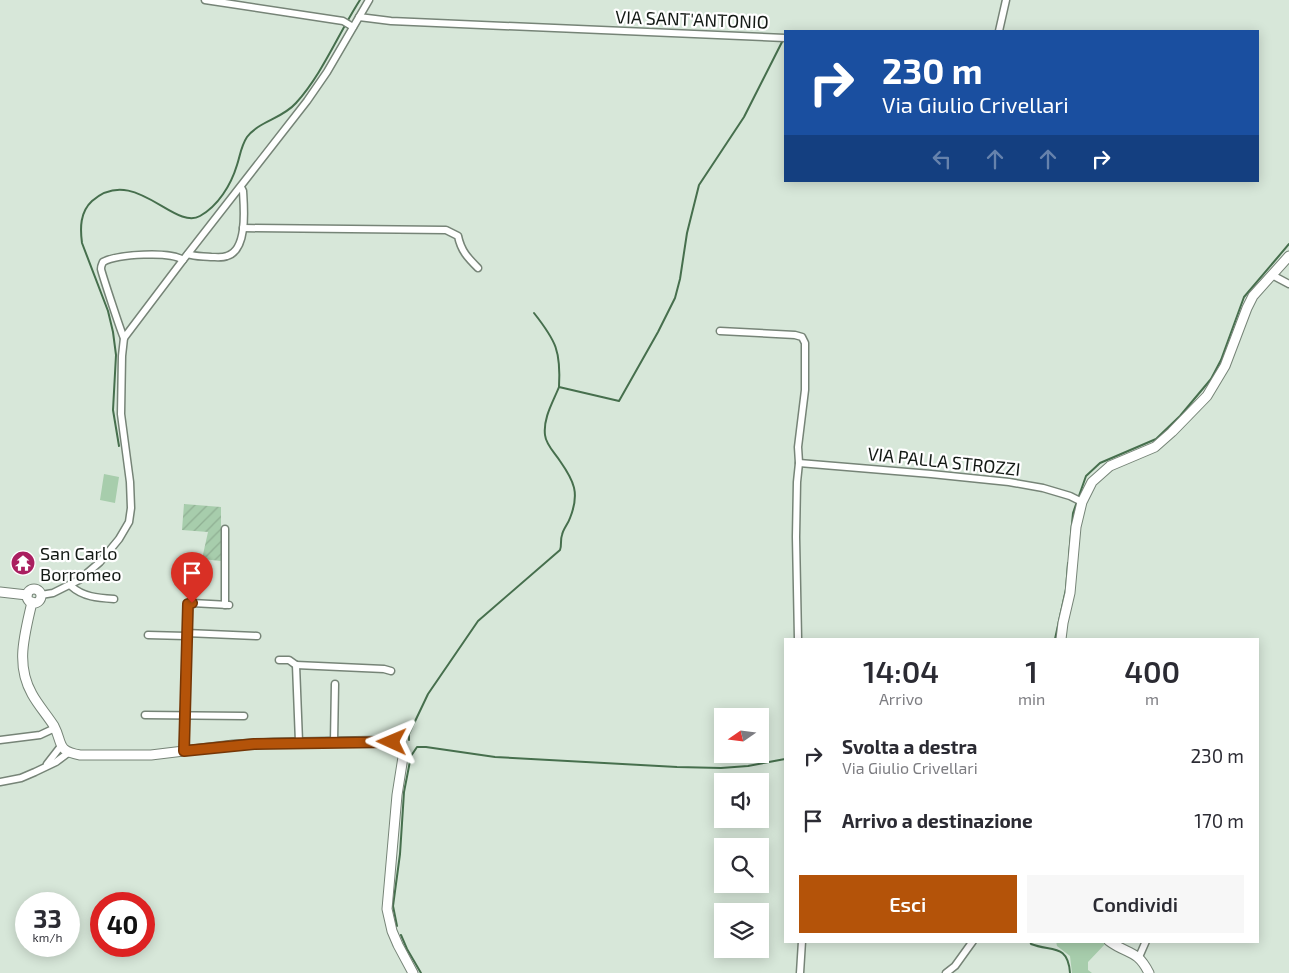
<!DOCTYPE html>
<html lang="it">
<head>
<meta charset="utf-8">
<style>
  :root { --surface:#fff; --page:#f7f7f7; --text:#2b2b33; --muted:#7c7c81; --accent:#b45309 }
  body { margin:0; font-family:"Exo 2",sans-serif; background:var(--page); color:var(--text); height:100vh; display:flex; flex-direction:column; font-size:19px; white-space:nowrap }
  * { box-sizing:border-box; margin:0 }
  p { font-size:16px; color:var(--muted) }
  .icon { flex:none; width:28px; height:28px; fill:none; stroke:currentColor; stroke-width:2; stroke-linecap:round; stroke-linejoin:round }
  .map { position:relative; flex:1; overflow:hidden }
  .sheet { position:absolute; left:784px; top:638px; width:475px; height:305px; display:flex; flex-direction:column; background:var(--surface); border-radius:0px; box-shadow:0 2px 12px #0003 }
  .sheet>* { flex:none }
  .top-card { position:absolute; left:784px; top:30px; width:475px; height:152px; border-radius:0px; box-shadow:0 2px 12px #0003; background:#1a4fa0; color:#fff; overflow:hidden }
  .needle { width:32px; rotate:256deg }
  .fabs { position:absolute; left:714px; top:708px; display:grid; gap:10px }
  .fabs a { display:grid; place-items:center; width:55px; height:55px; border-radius:0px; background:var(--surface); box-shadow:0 2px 12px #0003; font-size:25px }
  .speed { position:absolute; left:15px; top:892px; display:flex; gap:10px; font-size:25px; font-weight:700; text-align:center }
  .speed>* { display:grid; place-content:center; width:65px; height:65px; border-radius:50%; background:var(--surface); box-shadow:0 2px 12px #0003; line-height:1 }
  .speed small { font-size:12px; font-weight:400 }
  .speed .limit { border:8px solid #d22; background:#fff; color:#111 }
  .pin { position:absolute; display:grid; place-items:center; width:42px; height:42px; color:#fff; margin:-51px -21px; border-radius:50% 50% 50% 0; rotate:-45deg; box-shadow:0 0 5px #0007 }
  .pin .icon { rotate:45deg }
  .me { position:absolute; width:55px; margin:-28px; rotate:271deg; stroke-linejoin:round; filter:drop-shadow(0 0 4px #0008) }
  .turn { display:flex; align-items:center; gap:18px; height:105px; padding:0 15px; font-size:22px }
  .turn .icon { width:65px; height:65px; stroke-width:2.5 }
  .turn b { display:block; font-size:35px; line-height:42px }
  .lanes { display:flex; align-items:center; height:48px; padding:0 15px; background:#0003; justify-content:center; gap:25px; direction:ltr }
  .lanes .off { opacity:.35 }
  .eta { display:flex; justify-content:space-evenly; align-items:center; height:85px; text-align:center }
  .eta b { font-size:30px; font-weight:600; line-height:35px }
  .button { display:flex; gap:10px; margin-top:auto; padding:10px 15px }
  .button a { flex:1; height:58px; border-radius:0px; background:var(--accent); color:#fff; font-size:20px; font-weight:600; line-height:58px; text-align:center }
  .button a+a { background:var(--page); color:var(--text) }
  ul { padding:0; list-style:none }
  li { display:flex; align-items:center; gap:15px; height:65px; padding:0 15px }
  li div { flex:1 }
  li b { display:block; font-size:19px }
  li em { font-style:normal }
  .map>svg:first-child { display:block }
</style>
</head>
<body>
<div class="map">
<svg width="1289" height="973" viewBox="0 0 1289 973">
  <defs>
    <pattern id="garden-furrows" width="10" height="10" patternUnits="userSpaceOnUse" patternTransform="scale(1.25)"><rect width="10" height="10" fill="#a7cdac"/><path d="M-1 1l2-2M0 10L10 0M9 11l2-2" fill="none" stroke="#8faf93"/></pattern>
  </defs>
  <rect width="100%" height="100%" fill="#d7e7d9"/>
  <!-- park -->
  <g fill="#a7cdac">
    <polygon points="104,474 119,477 115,503 100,500"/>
    <polygon points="1056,941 1105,941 1106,943 1088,962 1088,970 1092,973 1072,973 1070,956 1057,946"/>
  </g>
  <!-- garden -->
  <polygon fill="url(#garden-furrows)" points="184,504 221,507 221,561 202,559 208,532 182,530"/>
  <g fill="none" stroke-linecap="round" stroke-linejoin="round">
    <!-- stream -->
    <g stroke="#466f4d" stroke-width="2">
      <path d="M534 313C556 341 561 351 559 387"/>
      <path d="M119 446 113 410 116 355 113 332 108 311 82 243C80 228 80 212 92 201 134 164 174 231 200 216 218 206 231 185 237 165 240 156 241 146 247 137 259 121 282 119 296 103 323 73 338 34 360 0"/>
      <polyline points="1069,555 1073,513 1086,476 1100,463 1156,439 1180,416 1211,379 1221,360 1244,297 1289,244"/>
      <polyline points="1055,639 1066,589 1068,563"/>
      <path d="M409 740V734L428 694 478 621 560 550C562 545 560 540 562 535 563 529 568 524 570 518 580 493 574 481 560 461 555 453 546 445 545 435 543 418 553 402 559 387L619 401 658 332 675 298 680 279 687 233 699 185 744 117 782 42"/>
      <polyline points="397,926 393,906 400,854 404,792 411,756 417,747 426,747 495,757 677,767 721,768 748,766 785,759"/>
      <polyline points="401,935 407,949 421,973"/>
      <path d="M1030 941 1031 944C1051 952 1068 943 1070 973"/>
    </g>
    <defs>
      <g id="street">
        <polyline points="205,0 343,21 353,27"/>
        <polyline points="359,17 391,21 785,38"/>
        <polyline points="999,31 1006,0"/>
        <path d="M243 228 446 230 458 236C461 251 468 258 478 268"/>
        <path d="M188 254C195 257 204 256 211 257 216 257 222 258 227 256 248 250 244 208 243 191L241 187"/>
        <polyline points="1272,275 1289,284"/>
        <polyline points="720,331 795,335 802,337 805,343 805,390 798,447 799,463 797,482 796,537 798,639"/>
        <path d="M124 338C122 335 102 274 101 269 101 265 102 265 103 262 118 254 170 251 183 260"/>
        <polyline points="799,463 931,474 1009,482 1043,488 1070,496 1082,502"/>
        <path d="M71 586C83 597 98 598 114 599"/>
        <polyline points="41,595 53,593 79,580 100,562 119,539 129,522 131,508 130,482 121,414 122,356 124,338 183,260 307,101 327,72 369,0"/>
        <polyline points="225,605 225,529"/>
        <polyline points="186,633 257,636"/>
        <polyline points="148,635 186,636"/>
        <polyline points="279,660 289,660 296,665"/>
        <polyline points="296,665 384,669 391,671"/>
        <polyline points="296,665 299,742"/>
        <polyline points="145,715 244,716"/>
        <polyline points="0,740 40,735 55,728"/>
        <polyline points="334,742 335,684"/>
        <polyline points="183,751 188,604 192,603 229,605"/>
        <polyline points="47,764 61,746"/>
        <polyline points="0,782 21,778 35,772 56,762 68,753"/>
        <polyline points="1139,957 1146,941"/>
        <polyline points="800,973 802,941"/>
        <polyline points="946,973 955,966 973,941"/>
      </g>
      <g id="secondary">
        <circle cx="34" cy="596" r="7"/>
        <polyline points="0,592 27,595"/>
        <path d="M32 602C25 634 15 664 32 694 38 705 47 715 54 726 63 743 56 751 80 755H151L233 745 274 743 382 741 398 745 402 750 403 757 397 795 387 909 392 931 398 945 413 973"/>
        <polyline points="1061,639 1063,623 1070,593 1076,527 1082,502 1092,482 1110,466 1155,447 1172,432 1207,396 1225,366 1247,308 1253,296 1289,256"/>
        <path d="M1109 941C1128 955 1137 949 1149 973"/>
      </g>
    </defs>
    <!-- street casing -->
    <use href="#street" stroke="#768477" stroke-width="9"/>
    <!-- secondary casing -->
    <use href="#secondary" stroke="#768477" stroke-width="11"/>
    <!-- street -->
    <use href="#street" stroke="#fff" stroke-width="6"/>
    <!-- secondary -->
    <use href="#secondary" stroke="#fff" stroke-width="9"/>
  </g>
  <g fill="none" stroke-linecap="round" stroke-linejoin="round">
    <defs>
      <polyline id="route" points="192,603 188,604 184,751 254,744 392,742"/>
    </defs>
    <!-- route casing -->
    <use href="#route" stroke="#753606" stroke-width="12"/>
    <!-- route -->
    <use href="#route" stroke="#b45309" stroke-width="9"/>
  </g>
  <!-- icons -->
  <defs>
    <symbol id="temple-disc" viewBox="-11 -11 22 22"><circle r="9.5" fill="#aa1f60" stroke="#fff"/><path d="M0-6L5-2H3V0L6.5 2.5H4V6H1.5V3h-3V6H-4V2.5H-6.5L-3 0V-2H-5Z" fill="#fff"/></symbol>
  </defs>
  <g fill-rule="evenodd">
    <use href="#temple-disc" x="9" y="549" width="28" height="28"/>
  </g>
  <g text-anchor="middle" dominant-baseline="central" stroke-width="4.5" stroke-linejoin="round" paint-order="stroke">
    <!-- street labels -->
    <g font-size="18" fill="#131914" stroke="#fff">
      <text transform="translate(692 19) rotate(2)">VIA SANT'ANTONIO</text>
      <text transform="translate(944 461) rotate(6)">VIA PALLA STROZZI</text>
    </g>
    <!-- poi labels -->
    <g font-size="18" fill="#131914" stroke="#fff" text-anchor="start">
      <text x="40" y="553">San Carlo<tspan x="40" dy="21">Borromeo</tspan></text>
    </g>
  </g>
</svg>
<div class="fabs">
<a><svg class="needle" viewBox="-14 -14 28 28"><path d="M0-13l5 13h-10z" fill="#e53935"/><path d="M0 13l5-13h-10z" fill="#7c7c81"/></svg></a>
<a><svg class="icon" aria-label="sound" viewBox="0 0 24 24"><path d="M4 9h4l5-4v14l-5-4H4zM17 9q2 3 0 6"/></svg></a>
<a><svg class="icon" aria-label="search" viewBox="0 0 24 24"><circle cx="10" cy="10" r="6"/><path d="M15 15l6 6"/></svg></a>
<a><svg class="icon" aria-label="layers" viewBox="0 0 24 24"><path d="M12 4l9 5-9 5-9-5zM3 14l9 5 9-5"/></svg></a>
</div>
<div class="speed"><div>33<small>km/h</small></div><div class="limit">40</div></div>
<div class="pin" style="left:192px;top:603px;background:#d93025"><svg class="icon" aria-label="arrive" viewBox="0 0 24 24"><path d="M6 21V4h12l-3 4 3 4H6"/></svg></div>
<svg class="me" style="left:392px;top:742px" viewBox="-20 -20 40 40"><path d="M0-17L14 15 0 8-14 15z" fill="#b45309" stroke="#fff" stroke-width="4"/></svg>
<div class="top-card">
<div class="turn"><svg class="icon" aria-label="right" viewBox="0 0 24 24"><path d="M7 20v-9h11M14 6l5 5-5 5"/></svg><div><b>230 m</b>Via Giulio Crivellari</div></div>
<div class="lanes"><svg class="icon off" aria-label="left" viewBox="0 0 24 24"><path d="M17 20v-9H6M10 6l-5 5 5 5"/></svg><svg class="icon off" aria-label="ahead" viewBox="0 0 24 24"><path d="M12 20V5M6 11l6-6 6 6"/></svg><svg class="icon off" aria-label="ahead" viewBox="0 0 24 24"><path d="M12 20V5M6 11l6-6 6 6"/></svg><svg class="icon" aria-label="right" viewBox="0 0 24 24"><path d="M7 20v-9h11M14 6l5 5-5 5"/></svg></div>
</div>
<section class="sheet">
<div class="eta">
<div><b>14:04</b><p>Arrivo</p></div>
<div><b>1</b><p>min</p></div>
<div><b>400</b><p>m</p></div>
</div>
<ul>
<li><svg class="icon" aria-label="right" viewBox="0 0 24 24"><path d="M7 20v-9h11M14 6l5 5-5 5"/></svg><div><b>Svolta a destra</b><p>Via Giulio Crivellari</p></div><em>230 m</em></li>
<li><svg class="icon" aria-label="arrive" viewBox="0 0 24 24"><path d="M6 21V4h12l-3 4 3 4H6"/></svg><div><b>Arrivo a destinazione</b></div><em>170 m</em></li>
</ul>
<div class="button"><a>Esci</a><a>Condividi</a></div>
</section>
</div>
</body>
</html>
